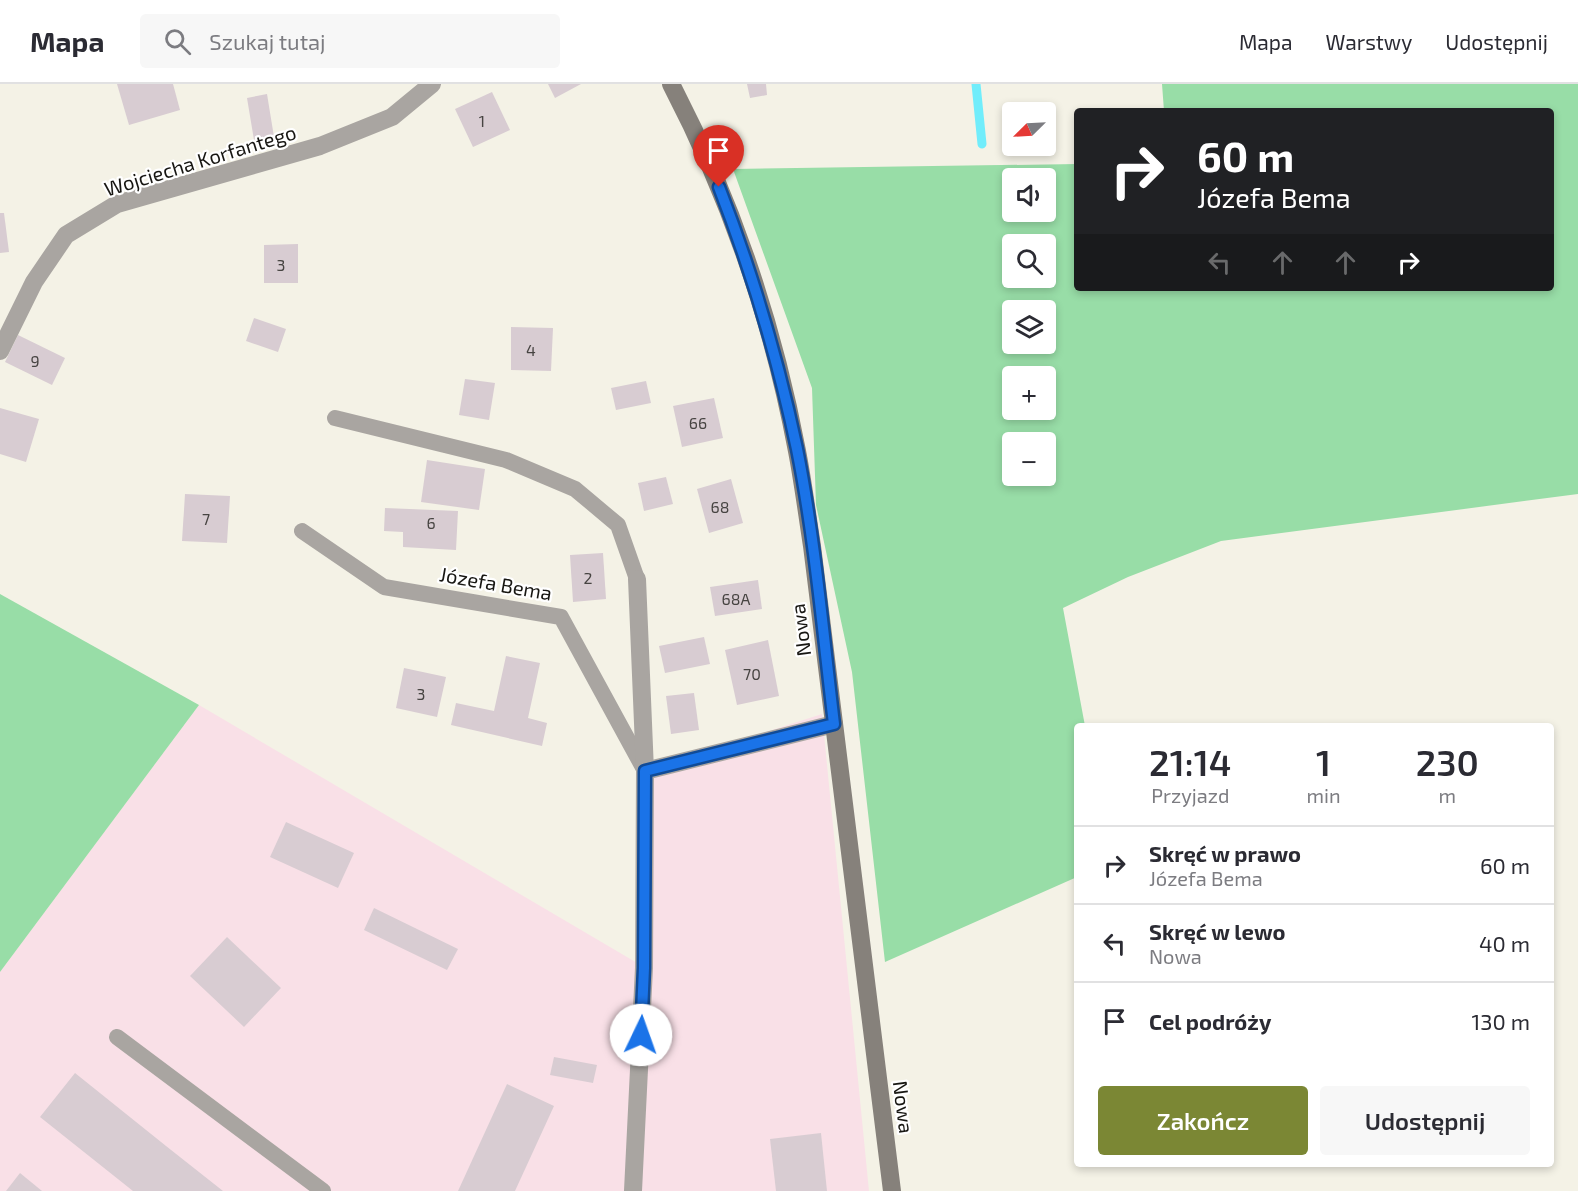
<!DOCTYPE html>
<html lang="pl">
<head>
<meta charset="utf-8">
<style>
  :root { --surface:#fff; --page:#f7f7f7; --text:#2b2b33; --muted:#7c7c81; --line:#e1e1e2; --accent:#7b8734 }
  body { margin:0; font-family:"Exo 2",sans-serif; background:var(--page); color:var(--text); height:100vh; display:flex; flex-direction:column; font-size:22px; white-space:nowrap }
  * { box-sizing:border-box; margin:0 }
  p { font-size:20px; color:var(--muted) }
  .icon { flex:none; width:33px; height:33px; fill:none; stroke:currentColor; stroke-width:2; stroke-linecap:round; stroke-linejoin:round }
  .map { position:relative; flex:1; overflow:hidden }
  .side { position:absolute; left:1074px; top:639px; width:480px; height:444px; display:flex; flex-direction:column; background:var(--surface); border-radius:6px; box-shadow:0 3px 9px #0003 }
  .side>* { flex:none }
  .hud { position:absolute; left:1074px; top:24px; width:480px; height:183px; border-radius:6px; box-shadow:0 3px 9px #0003; background:#202124; color:#fff; overflow:hidden }
  .needle { width:39px; rotate:246deg }
  .fabs { position:absolute; left:1002px; top:18px; display:grid; gap:12px }
  .fabs a { display:grid; place-items:center; width:54px; height:54px; border-radius:6px; background:var(--surface); box-shadow:0 3px 9px #0003; font-size:30px }
  .pin { position:absolute; display:grid; place-items:center; width:51px; height:51px; color:#fff; margin:-62px -26px; border-radius:50% 50% 50% 0; rotate:-45deg; box-shadow:0 0 6px #0007 }
  .pin .icon { rotate:45deg }
  .me { position:absolute; width:66px; margin:-33px; rotate:3deg; stroke-linejoin:round; filter:drop-shadow(0 0 4px #0008) }
  .turn { display:flex; align-items:center; gap:21px; height:126px; padding:0 24px; font-size:27px }
  .turn .icon { width:78px; height:78px; stroke-width:2.5 }
  .turn b { display:block; font-size:42px; line-height:51px }
  .lanes { display:flex; align-items:center; height:57px; padding:0 24px; background:#0003; justify-content:center; gap:30px; direction:ltr }
  .lanes .off { opacity:.35 }
  .eta { display:flex; justify-content:space-evenly; align-items:center; height:102px; text-align:center }
  .eta b { font-size:36px; font-weight:600; line-height:42px }
  .button { display:flex; gap:12px; margin-top:auto; padding:12px 24px }
  .button a { flex:1; height:69px; border-radius:6px; background:var(--accent); color:#fff; font-size:24px; font-weight:600; line-height:69px; text-align:center }
  .button a+a { background:var(--page); color:var(--text) }
  ul { padding:0; list-style:none }
  li { display:flex; align-items:center; gap:18px; height:78px; padding:0 24px; border-top:2px solid var(--line) }
  li div { flex:1 }
  li b { display:block; font-size:22px }
  li em { font-style:normal }
  header { display:flex; align-items:center; gap:36px; box-sizing:border-box; height:84px; padding:0 30px; background:var(--surface); border-bottom:2px solid var(--line) }
  header strong { font-size:28px }
  nav { display:flex; gap:33px; margin-inline-start:auto; font-size:21px }
  .search { width:420px; height:54px; background:var(--page); display:flex; align-items:center; gap:15px; box-sizing:border-box; padding:0 21px; border-radius:6px; color:var(--muted); font-size:22px }
  .map>svg:first-child { display:block }
</style>
</head>
<body>
<header>
<strong>Mapa</strong>
<div class="search"><svg class="icon" aria-label="search" viewBox="0 0 24 24"><circle cx="10" cy="10" r="6"/><path d="M15 15l6 6"/></svg>Szukaj tutaj</div>
<nav><a>Mapa</a><a>Warstwy</a><a>Udostępnij</a></nav>
</header>
<div class="map">
<svg width="1578" height="1107" viewBox="0 0 1578 1107">
  <rect width="100%" height="100%" fill="#f4f2e6"/>
  <!-- industrial -->
  <polygon fill="#f9e0e7" points="199,621 644,883 645,687 822,630 869,1107 0,1107 0,888"/>
  <!-- green -->
  <g fill="#98dda7" fill-rule="evenodd">
    <path d="M1162 0H1578V410L1221 457 1128 493 1063 524 1085 642H1077V793L885 878 852 588 816 421 812 304 733 85 1077 80V204H1551V27H1164ZM1012 94H1046V128H1012ZM1012 160H1046V194H1012ZM1012 226H1046V260H1012ZM1012 292H1046V326H1012ZM1012 358H1046V392H1012Z"/>
    <polygon points="0,510 199,621 0,888"/>
  </g>
  <g fill="none" stroke-linecap="round" stroke-linejoin="round">
    <!-- stream -->
    <polyline stroke="#71edfb" stroke-width="9" points="976,0 982,60"/>
  </g>
  <!-- building -->
  <g fill="#d8ccd2">
    <polygon points="117,0 173,0 180,26 129,41"/>
    <polygon points="548,0 581,0 555,14"/>
    <polygon points="747,0 766,0 767,11 750,14"/>
    <polygon points="492,8 510,46 473,63 455,25"/>
    <polygon points="267,10 274,53 254,56 247,14"/>
    <polygon points="0,129 4,129 9,168 0,169"/>
    <polygon points="298,160 298,199 264,199 264,161"/>
    <polygon points="254,234 286,245 278,268 246,257"/>
    <polygon points="511,243 553,244 551,287 511,286"/>
    <polygon points="18,251 65,274 52,301 5,278"/>
    <polygon points="465,295 495,299 489,336 459,331"/>
    <polygon points="646,297 651,319 616,326 611,304"/>
    <polygon points="714,314 723,354 682,363 673,322"/>
    <polygon points="0,324 39,335 26,378 0,370"/>
    <polygon points="427,376 485,385 479,426 421,418"/>
    <polygon points="666,393 673,420 644,427 638,399"/>
    <polygon points="731,395 743,439 709,449 697,405"/>
    <polygon points="185,410 230,412 227,459 182,457"/>
    <polygon points="385,424 458,427 456,466 403,463 403,448 384,447"/>
    <polygon points="603,469 606,515 573,518 570,471"/>
    <polygon points="758,496 762,525 715,532 710,503"/>
    <polygon points="704,553 710,580 665,589 659,562"/>
    <polygon points="768,556 779,612 737,621 725,566"/>
    <polygon points="506,572 540,579 528,634 547,639 542,662 451,641 456,619 494,627"/>
    <polygon points="404,584 446,593 437,633 396,624"/>
    <polygon points="694,609 699,646 671,650 666,612"/>
    <polygon points="286,738 354,769 338,804 270,773"/>
    <polygon points="374,824 458,865 447,886 364,846"/>
    <polygon points="227,853 281,904 244,943 190,892"/>
    <polygon points="554,973 597,981 593,999 550,991"/>
    <polygon points="75,989 166,1062 223,1107 133,1107 40,1033"/>
    <polygon points="507,1000 554,1022 515,1107 458,1107"/>
    <polygon points="821,1049 827,1107 776,1107 770,1055"/>
    <polygon points="20,1089 42,1107 6,1107"/>
  </g>
  <g fill="none" stroke-linecap="round" stroke-linejoin="round">
    <!-- lane -->
    <g stroke="#a9a5a1" stroke-width="16">
      <polyline points="335,334 506,376 575,405 618,441 637,495"/>
      <polyline points="302,447 384,503 561,533 645,687"/>
      <polyline points="117,953 323,1107"/>
    </g>
    <!-- street -->
    <g stroke="#a9a5a1" stroke-width="18">
      <polyline points="0,267 34,198 66,151 117,120 320,62 392,33 432,0"/>
      <polyline points="645,687 834,640"/>
      <polyline points="633,1107 644,884 645,687 637,495"/>
    </g>
    <!-- secondary -->
    <path stroke="#86817b" stroke-width="18" d="M671 0C731 115 773 240 797 367 803 398 807 430 812 462L892 1107"/>
  </g>
  <g fill="none" stroke-linecap="round" stroke-linejoin="round">
    <defs>
      <path id="route" d="M641 951 644 884 645 687 834 640C823 549 815 455 797 365 778 275 752 188 719 103"/>
    </defs>
    <!-- route casing -->
    <use href="#route" stroke="#114b97" stroke-width="15"/>
    <!-- route -->
    <use href="#route" stroke="#1a73e8" stroke-width="10"/>
  </g>
  <g text-anchor="middle" dominant-baseline="central" stroke-width="4.5" stroke-linejoin="round" paint-order="stroke">
    <!-- number labels -->
    <g font-size="16" fill="#474442">
      <text x="482" y="36">1</text>
      <text x="281" y="180">3</text>
      <text x="531" y="265">4</text>
      <text x="35" y="276">9</text>
      <text x="698" y="338">66</text>
      <text x="720" y="422">68</text>
      <text x="206" y="434">7</text>
      <text x="431" y="438">6</text>
      <text x="588" y="493">2</text>
      <text x="736" y="514">68A</text>
      <text x="752" y="589">70</text>
      <text x="421" y="609">3</text>
    </g>
    <!-- street labels -->
    <g font-size="20" fill="#171612" stroke="#fff">
      <text transform="translate(200 76) rotate(-17)">Wojciecha Korfantego</text>
      <text transform="translate(496 499) rotate(10)">Józefa Bema</text>
      <text transform="translate(800 546) rotate(-97)">Nowa</text>
      <text transform="translate(904 1023) rotate(83)">Nowa</text>
    </g>
  </g>
</svg>
<div class="fabs">
<a><svg class="needle" viewBox="-14 -14 28 28"><path d="M0-13l5 13h-10z" fill="#e53935"/><path d="M0 13l5-13h-10z" fill="#7c7c81"/></svg></a>
<a><svg class="icon" aria-label="sound" viewBox="0 0 24 24"><path d="M4 9h4l5-4v14l-5-4H4zM17 9q2 3 0 6"/></svg></a>
<a><svg class="icon" aria-label="search" viewBox="0 0 24 24"><circle cx="10" cy="10" r="6"/><path d="M15 15l6 6"/></svg></a>
<a><svg class="icon" aria-label="layers" viewBox="0 0 24 24"><path d="M12 4l9 5-9 5-9-5zM3 14l9 5 9-5"/></svg></a>
<a>+</a>
<a>−</a>
</div>
<div class="pin" style="left:719px;top:103px;background:#d93025"><svg class="icon" aria-label="arrive" viewBox="0 0 24 24"><path d="M6 21V4h12l-3 4 3 4H6"/></svg></div>
<svg class="me" style="left:641px;top:951px" viewBox="-20 -20 40 40"><circle r="19" fill="#fff"/><path d="M0-13L10 11 0 6-10 11z" fill="#1a73e8"/></svg>
<div class="hud">
<div class="turn"><svg class="icon" aria-label="right" viewBox="0 0 24 24"><path d="M7 20v-9h11M14 6l5 5-5 5"/></svg><div><b>60 m</b>Józefa Bema</div></div>
<div class="lanes"><svg class="icon off" aria-label="left" viewBox="0 0 24 24"><path d="M17 20v-9H6M10 6l-5 5 5 5"/></svg><svg class="icon off" aria-label="ahead" viewBox="0 0 24 24"><path d="M12 20V5M6 11l6-6 6 6"/></svg><svg class="icon off" aria-label="ahead" viewBox="0 0 24 24"><path d="M12 20V5M6 11l6-6 6 6"/></svg><svg class="icon" aria-label="right" viewBox="0 0 24 24"><path d="M7 20v-9h11M14 6l5 5-5 5"/></svg></div>
</div>
<section class="side">
<div class="eta">
<div><b>21:14</b><p>Przyjazd</p></div>
<div><b>1</b><p>min</p></div>
<div><b>230</b><p>m</p></div>
</div>
<ul>
<li><svg class="icon" aria-label="right" viewBox="0 0 24 24"><path d="M7 20v-9h11M14 6l5 5-5 5"/></svg><div><b>Skręć w prawo</b><p>Józefa Bema</p></div><em>60 m</em></li>
<li><svg class="icon" aria-label="left" viewBox="0 0 24 24"><path d="M17 20v-9H6M10 6l-5 5 5 5"/></svg><div><b>Skręć w lewo</b><p>Nowa</p></div><em>40 m</em></li>
<li><svg class="icon" aria-label="arrive" viewBox="0 0 24 24"><path d="M6 21V4h12l-3 4 3 4H6"/></svg><div><b>Cel podróży</b></div><em>130 m</em></li>
</ul>
<div class="button"><a>Zakończ</a><a>Udostępnij</a></div>
</section>
</div>
</body>
</html>
